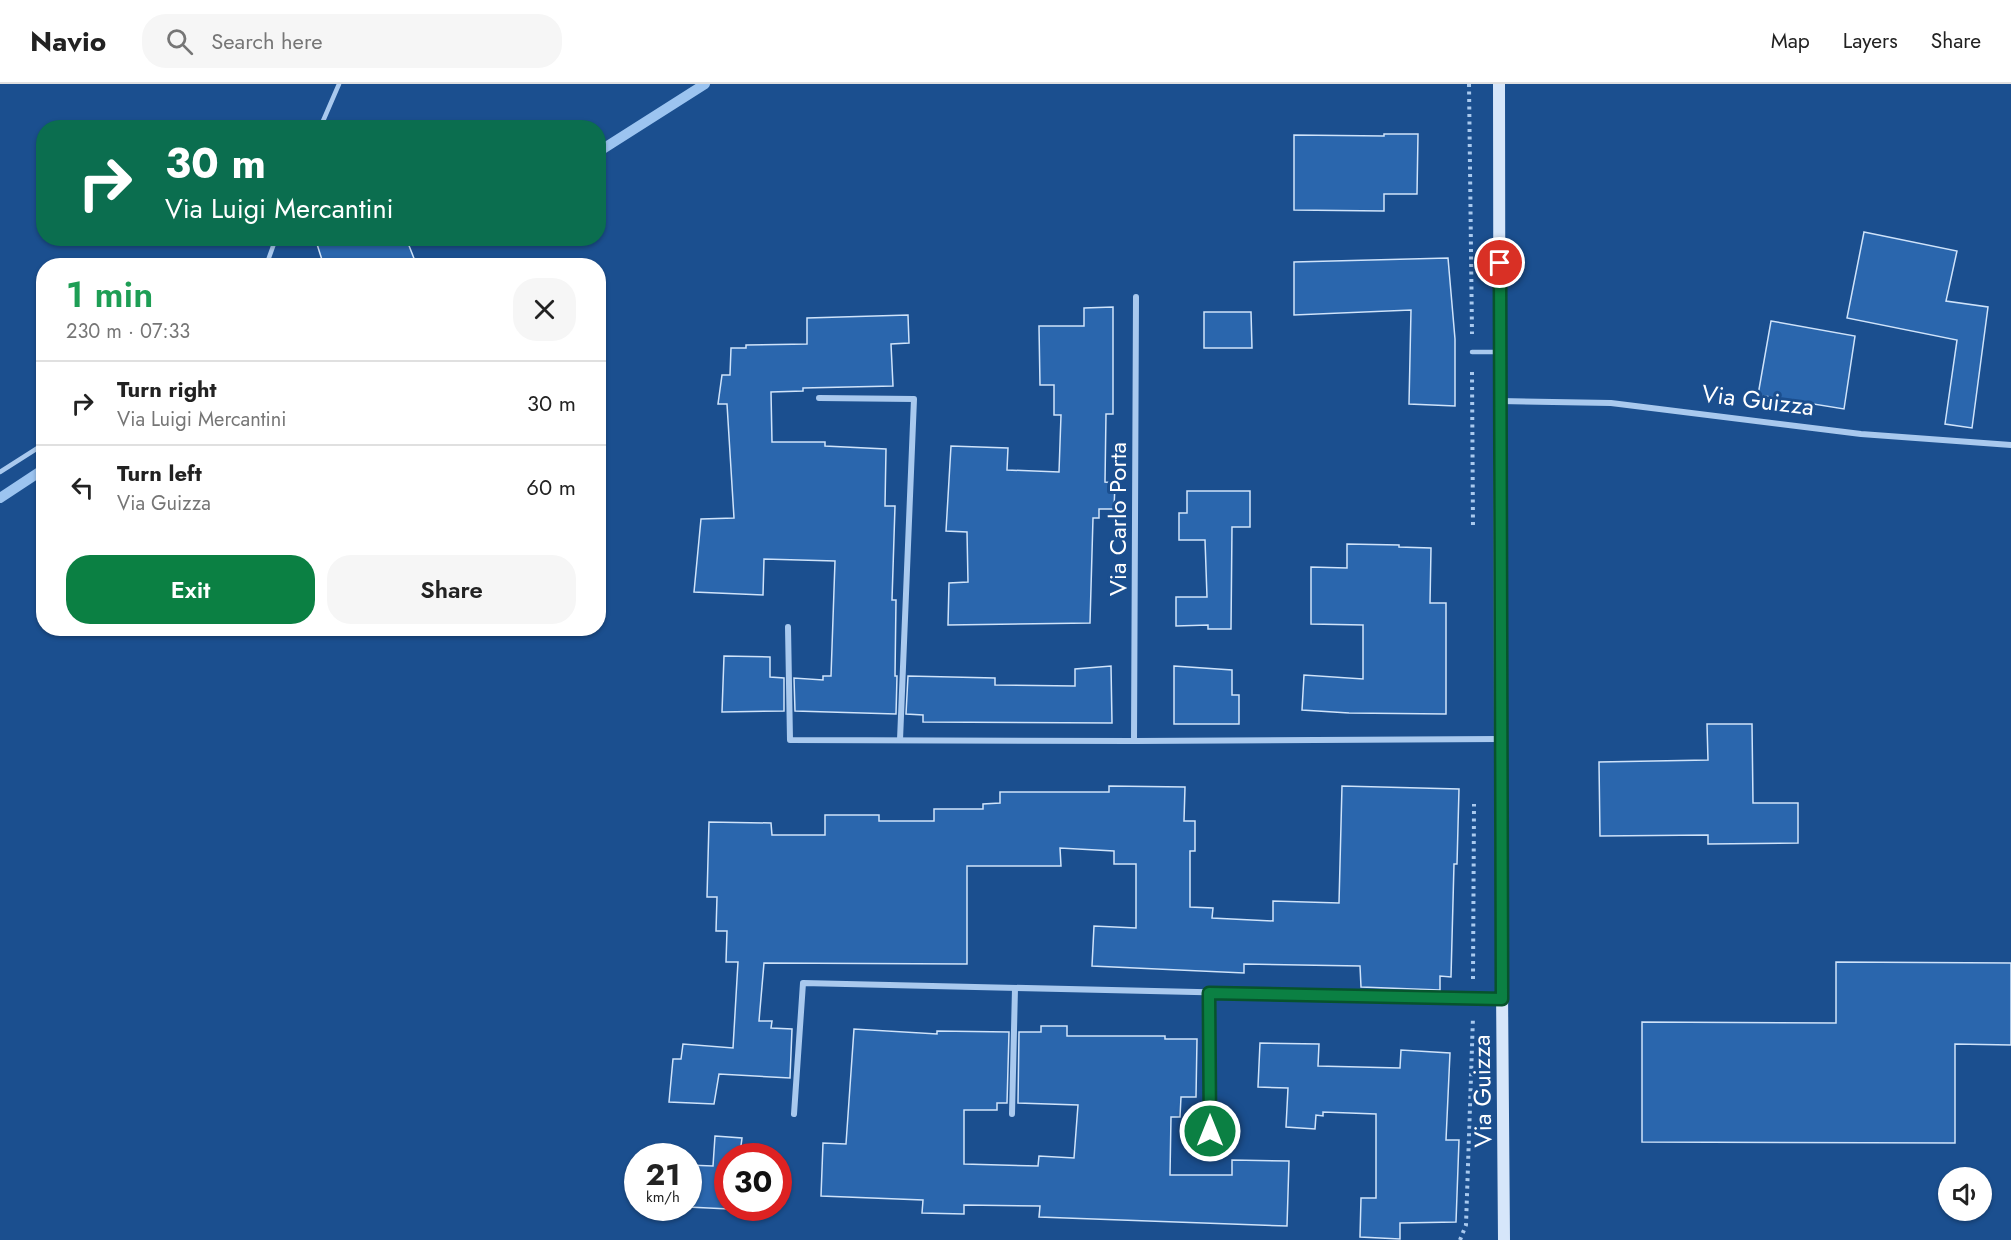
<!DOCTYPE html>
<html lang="en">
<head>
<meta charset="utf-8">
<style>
  :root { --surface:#fff; --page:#f6f6f6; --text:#222; --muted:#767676; --line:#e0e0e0; --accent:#0b8043 }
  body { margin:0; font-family:Jost,sans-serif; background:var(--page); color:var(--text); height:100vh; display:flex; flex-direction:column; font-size:22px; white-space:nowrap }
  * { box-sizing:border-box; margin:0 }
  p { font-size:20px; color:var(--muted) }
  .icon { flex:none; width:33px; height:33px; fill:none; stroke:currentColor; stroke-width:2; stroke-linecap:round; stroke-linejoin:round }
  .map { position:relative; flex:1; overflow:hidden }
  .drawer { position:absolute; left:36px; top:174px; width:570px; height:378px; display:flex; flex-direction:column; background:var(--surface); border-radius:24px; box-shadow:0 2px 4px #0004 }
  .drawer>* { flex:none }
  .banner { position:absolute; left:36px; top:36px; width:570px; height:126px; border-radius:24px; box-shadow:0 2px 4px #0004; background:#0b6e4f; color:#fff; overflow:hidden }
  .tools { position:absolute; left:1938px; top:1083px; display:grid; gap:12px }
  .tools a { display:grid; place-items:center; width:54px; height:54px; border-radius:50%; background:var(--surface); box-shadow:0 2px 4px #0004; font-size:30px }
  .speed { position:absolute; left:624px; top:1059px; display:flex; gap:12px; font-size:30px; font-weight:700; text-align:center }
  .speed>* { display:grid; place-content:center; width:78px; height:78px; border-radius:50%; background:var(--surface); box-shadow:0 2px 4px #0004; line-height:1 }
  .speed small { font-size:15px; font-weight:400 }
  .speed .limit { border:9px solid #d22; background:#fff; color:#111 }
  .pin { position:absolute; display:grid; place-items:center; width:51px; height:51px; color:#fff; margin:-26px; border:3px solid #fff; border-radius:50%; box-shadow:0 2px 6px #0007 }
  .me { position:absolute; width:66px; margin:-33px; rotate:0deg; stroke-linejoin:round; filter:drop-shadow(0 0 4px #0008) }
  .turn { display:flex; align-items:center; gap:21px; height:126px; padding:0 30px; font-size:27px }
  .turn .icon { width:78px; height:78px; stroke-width:2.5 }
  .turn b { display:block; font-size:42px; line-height:51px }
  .round { display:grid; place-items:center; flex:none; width:63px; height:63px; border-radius:24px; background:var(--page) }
  .head { display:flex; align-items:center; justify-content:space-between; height:102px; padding:0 30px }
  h1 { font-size:36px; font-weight:600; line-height:45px; color:#1e9e55 }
  .primary-button { display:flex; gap:12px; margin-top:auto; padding:12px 30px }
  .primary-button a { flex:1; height:69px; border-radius:24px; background:var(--accent); color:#fff; font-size:24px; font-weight:600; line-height:69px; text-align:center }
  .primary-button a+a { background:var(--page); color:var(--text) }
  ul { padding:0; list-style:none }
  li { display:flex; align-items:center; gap:18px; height:84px; padding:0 30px; border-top:2px solid var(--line) }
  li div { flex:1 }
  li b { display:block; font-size:22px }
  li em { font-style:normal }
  header { display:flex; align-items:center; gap:36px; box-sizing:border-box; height:84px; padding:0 30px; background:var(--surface); border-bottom:2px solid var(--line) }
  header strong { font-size:28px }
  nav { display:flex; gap:33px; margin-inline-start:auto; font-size:21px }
  .search { width:420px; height:54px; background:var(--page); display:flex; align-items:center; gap:15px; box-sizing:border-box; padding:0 21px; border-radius:24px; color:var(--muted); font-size:22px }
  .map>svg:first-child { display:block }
</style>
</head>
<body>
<header>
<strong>Navio</strong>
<div class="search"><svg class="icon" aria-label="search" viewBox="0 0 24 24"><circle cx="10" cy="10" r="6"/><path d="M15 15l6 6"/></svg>Search here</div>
<nav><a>Map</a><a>Layers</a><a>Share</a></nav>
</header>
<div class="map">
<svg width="2011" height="1156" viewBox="0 0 2011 1156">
  <rect width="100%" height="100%" fill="#1b4f8f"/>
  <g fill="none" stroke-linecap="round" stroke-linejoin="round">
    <!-- stream -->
    <g stroke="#9cc4f0" stroke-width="10">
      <polyline points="598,68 705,0"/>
      <polyline points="0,414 44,385"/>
    </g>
  </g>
  <!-- building -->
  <g fill="#2a66ad" stroke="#cfe3fa" stroke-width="1.5">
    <polygon points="1384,50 1418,50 1417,110 1384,110 1384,127 1294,126 1294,51 1384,52"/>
    <polygon points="1864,148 1957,167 1946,217 1988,223 1972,344 1945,340 1957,256 1847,234"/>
    <polygon points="315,154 406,154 417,182 324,182"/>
    <polygon points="1448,174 1455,255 1455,322 1409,320 1411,226 1294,231 1294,178"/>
    <polygon points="1113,223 1113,330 1106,330 1105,398 1115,399 1114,425 1099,425 1099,434 1093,434 1090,539 948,541 949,499 968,498 967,448 946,447 951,362 1008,364 1007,386 1059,388 1061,331 1054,331 1054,301 1040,301 1039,242 1084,242 1084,224"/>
    <polygon points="1204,228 1251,228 1252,264 1204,264"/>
    <polygon points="908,231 909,259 891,260 893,302 803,304 803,307 771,308 772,358 825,358 825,362 886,365 885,422 895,422 892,516 896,516 895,592 897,592 896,630 795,627 794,594 823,596 823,592 831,592 835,477 764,475 763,511 694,508 701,435 734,434 727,320 718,320 722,291 730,291 731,264 746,264 746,261 807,260 807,234"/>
    <polygon points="1771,237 1855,252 1844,325 1758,311"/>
    <polygon points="1187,407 1250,407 1250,443 1232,443 1231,545 1208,545 1208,541 1176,542 1176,513 1207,513 1205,456 1179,456 1179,429 1187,429"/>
    <polygon points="1347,460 1399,461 1399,463 1431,464 1430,519 1446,519 1446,630 1349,629 1302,626 1304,591 1363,595 1363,541 1311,540 1311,483 1347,484"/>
    <polygon points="724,572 770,573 770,593 784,594 784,627 722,628"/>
    <polygon points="1111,582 1112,639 923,638 923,631 906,630 908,592 995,594 995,601 1075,602 1075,585"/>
    <polygon points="1174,582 1232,586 1232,611 1239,611 1239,640 1174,640"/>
    <polygon points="1707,640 1752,640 1753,719 1798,719 1798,759 1708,760 1708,751 1600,752 1599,678 1708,676"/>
    <polygon points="1109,702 1185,703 1184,737 1195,737 1195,767 1190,767 1190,823 1213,824 1212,834 1273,837 1273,817 1339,819 1342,702 1459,705 1457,780 1454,780 1451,893 1440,892 1440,906 1361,903 1360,882 1244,880 1244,889 1092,882 1094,842 1136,844 1136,780 1114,780 1114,767 1060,764 1061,782 967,782 967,880 764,879 759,937 772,937 771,944 792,945 790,994 719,990 714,1020 669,1018 673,975 681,975 683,960 733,964 738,878 726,878 727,847 716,847 717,813 707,813 709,738 771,739 772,751 825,751 825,731 879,731 879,737 934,737 934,725 983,725 983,720 1000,719 1000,708 1109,708"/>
    <polygon points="1836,878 2011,879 2011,961 1955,960 1955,1059 1642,1058 1642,938 1836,939"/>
    <polygon points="1041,942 1067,942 1067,952 1165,952 1165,955 1197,955 1196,1013 1181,1013 1180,1033 1171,1033 1170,1091 1232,1091 1232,1076 1289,1077 1287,1142 1039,1133 1040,1122 964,1121 964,1130 922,1129 923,1116 821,1112 823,1059 846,1060 854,945 937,950 937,947 1009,948 1007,1019 997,1019 997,1026 964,1026 964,1080 1038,1082 1039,1072 1074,1074 1078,1021 1018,1019 1019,948 1041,948"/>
    <polygon points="1260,959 1319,960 1318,982 1400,984 1401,966 1450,969 1446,1056 1459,1056 1456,1138 1400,1139 1400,1155 1360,1153 1361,1114 1376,1114 1376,1030 1323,1028 1323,1032 1316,1031 1315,1045 1286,1043 1288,1004 1258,1003"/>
    <polygon points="715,1052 742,1054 741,1062 758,1063 757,1072 728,1072 728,1124 750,1124 750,1126 688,1123 688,1081 713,1082"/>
  </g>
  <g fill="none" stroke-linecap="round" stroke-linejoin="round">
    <!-- path -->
    <g stroke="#a9c9ee" stroke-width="4" stroke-dasharray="3 4.5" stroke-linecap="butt">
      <polyline points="1469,0 1472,250"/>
      <polyline points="1472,288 1473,445"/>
      <polyline points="1473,895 1474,720"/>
      <polyline points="1460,1156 1466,1141 1473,933"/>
    </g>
    <!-- lane -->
    <g stroke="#a9c9ee" stroke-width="4.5">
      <polyline points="320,44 339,0"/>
      <polyline points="266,182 276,154"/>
      <polyline points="1472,268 1499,268"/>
      <polyline points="0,388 44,360"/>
    </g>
    <!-- street -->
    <g stroke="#a9c9ee" stroke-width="6">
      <polyline points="819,314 914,315 900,656"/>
      <polyline points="1500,317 1611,319 1861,350 2011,361"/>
      <polyline points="788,543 790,656 1134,657 1500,655"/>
      <polyline points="1134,657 1136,213"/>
      <polyline points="1210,909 1210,1047"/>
      <polyline points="794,1030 803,899 1502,915"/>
      <polyline points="1012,1030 1015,904"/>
    </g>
    <!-- secondary -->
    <polyline stroke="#d6e6fa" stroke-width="12" points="1499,0 1500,655 1504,1156"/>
  </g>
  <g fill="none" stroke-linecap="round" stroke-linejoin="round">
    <defs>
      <polyline id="route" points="1210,1047 1209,909 1502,915 1500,179"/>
    </defs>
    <!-- route casing -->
    <use href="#route" stroke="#07532c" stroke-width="15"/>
    <!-- route -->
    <use href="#route" stroke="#0b8043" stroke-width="10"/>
  </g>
  <g text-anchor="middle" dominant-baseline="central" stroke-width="6" stroke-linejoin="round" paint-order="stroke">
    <!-- street labels -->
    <g font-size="24" fill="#fff" stroke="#1b4f8f">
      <text transform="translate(1758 316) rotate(7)">Via Guizza</text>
      <text transform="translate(1117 435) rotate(-90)">Via Carlo Porta</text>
      <text transform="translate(1482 1007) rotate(-91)">Via Guizza</text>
    </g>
  </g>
</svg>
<div class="tools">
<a><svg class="icon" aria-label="sound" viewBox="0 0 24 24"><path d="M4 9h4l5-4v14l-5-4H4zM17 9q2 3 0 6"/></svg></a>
</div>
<div class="speed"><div>21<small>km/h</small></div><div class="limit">30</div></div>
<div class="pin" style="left:1500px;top:179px;background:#d93025"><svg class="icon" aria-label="arrive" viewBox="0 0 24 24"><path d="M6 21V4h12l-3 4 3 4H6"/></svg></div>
<svg class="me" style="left:1210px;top:1047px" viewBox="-20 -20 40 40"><circle r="17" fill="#0b8043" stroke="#fff" stroke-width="3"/><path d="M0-11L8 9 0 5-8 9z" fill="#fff"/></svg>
<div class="banner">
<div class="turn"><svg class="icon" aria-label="right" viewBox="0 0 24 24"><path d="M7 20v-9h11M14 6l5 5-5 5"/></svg><div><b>30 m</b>Via Luigi Mercantini</div></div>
</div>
<section class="drawer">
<div class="head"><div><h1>1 min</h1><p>230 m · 07:33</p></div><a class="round"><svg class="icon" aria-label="close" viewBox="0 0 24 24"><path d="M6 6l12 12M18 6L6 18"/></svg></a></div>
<ul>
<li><svg class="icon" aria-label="right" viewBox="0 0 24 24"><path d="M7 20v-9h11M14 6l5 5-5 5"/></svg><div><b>Turn right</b><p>Via Luigi Mercantini</p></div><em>30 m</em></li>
<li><svg class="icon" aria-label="left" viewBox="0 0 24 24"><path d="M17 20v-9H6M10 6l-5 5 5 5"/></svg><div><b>Turn left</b><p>Via Guizza</p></div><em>60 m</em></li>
</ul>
<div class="primary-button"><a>Exit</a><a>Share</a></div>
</section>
</div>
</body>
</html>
